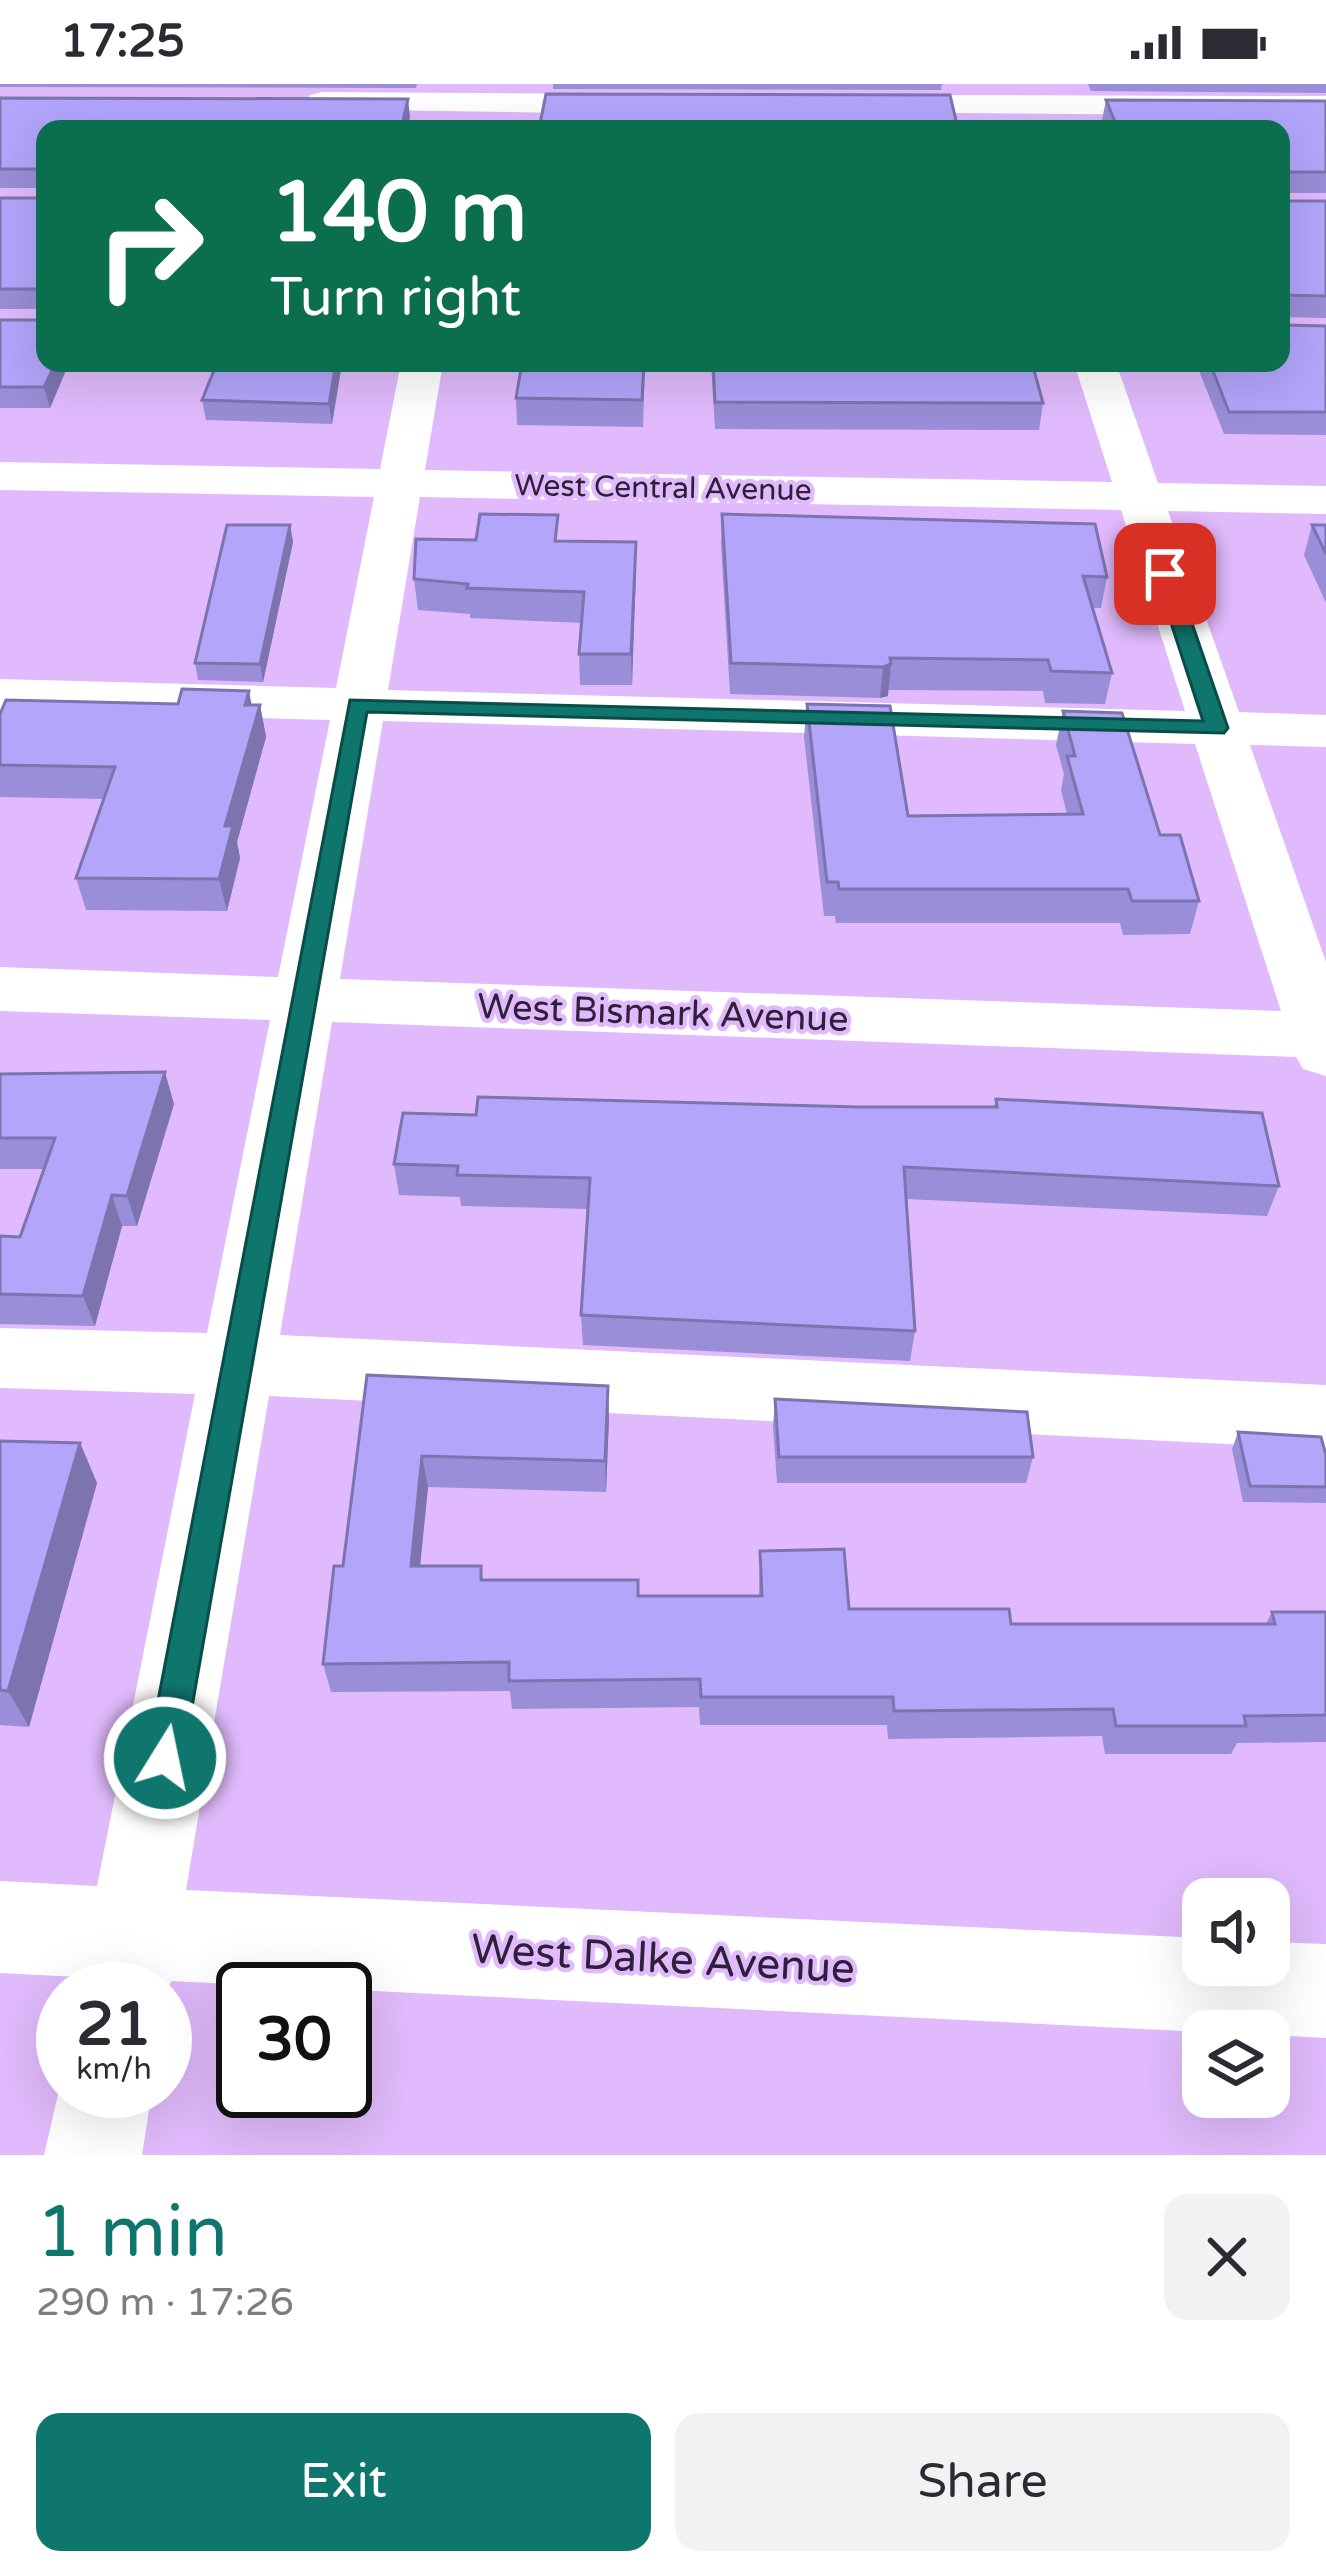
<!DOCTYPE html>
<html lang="en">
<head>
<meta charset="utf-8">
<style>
  :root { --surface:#fff; --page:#f2f2f3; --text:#2b2b33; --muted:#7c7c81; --accent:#0f766e }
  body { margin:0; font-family:"Varela Round",sans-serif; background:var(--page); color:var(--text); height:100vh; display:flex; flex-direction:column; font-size:45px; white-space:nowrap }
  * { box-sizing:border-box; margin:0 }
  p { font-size:39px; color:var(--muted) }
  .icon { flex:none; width:66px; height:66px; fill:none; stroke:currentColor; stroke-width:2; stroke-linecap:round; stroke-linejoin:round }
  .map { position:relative; height:2071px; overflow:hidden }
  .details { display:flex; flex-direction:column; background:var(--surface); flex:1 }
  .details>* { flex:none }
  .guide { position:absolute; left:36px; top:36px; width:1254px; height:252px; border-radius:24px; box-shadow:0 12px 48px #0002; background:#0b6e4f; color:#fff; overflow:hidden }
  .tools { position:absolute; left:1182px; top:1794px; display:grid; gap:24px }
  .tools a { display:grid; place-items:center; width:108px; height:108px; border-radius:24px; background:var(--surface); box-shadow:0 12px 48px #0002; font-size:60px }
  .speed { position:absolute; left:36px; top:1878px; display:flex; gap:24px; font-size:60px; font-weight:700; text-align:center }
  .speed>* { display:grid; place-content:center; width:156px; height:156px; border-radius:50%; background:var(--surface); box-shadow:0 12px 48px #0002; line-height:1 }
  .speed small { font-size:30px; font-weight:400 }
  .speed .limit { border:6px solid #111; border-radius:18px; background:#fff; color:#111 }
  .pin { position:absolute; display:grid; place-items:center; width:102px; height:102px; color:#fff; margin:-51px; border-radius:24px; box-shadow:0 6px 18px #0006 }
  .me { position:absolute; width:132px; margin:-66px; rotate:10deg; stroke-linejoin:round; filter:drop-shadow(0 0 9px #0008) }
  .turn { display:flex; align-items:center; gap:42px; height:252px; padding:0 36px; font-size:54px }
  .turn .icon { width:156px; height:156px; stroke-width:2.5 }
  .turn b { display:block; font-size:84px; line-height:102px }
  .round { display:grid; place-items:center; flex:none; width:126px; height:126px; border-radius:24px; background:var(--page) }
  .headline { display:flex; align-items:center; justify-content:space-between; height:204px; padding:0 36px }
  h1 { font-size:72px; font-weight:600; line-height:90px; color:var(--accent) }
  .button { display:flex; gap:24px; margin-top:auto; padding:24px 36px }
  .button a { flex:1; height:138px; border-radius:24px; background:var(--accent); color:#fff; font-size:48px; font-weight:600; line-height:138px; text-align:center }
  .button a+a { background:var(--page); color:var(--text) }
  .status { display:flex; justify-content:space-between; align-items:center; height:84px; padding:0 60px; background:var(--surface); direction:ltr }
  .status svg { height:33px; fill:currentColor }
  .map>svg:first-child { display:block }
</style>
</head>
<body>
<div class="status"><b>17:25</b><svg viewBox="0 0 49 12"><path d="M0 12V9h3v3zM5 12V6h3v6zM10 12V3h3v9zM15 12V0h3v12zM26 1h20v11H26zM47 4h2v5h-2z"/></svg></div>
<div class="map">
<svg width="1326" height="2071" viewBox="0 0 1326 2071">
  <rect width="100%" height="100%" fill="#e0bafc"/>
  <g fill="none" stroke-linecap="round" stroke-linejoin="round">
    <!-- minor -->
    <g fill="#fff" fill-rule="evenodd">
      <polygon points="322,8 632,10 644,13 649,20 644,27 632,30 310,25 305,18 310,11"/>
      <polygon points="862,11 1326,12 1326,32 850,28 845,21 850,14"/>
      <path d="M401 279H443L425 386 1112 398 1074 279H1116L1158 399 1326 402V430L1168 427 1239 628 1326 631V663L1250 661 1326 878V992L1303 985 1296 973 332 938 280 1251 1326 1301V1365L269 1312 186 1806 1203 1854V1881H1269V1858L1326 1860V1954L1269 1951V1947L1203 1948 171 1897 165 1916V1905H76L79 1893 0 1889V1797L97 1802 195 1310 0 1304V1244L207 1249 270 936 0 927V883L278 893 330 636 0 627V595L336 604 374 413 0 406V378L380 385ZM420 413 1121 426 1185 627 388 606ZM383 637 1195 660 1281 927 340 895Z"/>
      <polygon points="63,1989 63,2007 152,2007 142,2071 44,2071"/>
    </g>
  </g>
  <!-- wall -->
  <g fill="#998ed7">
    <polygon points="0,0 417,0 416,4 0,3"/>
    <polygon points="553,0 942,0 941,6 553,5"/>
    <polygon points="1088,0 1326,0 1326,9 1091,7"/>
    <polygon points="0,14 410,33 407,45 45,45 45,279 69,279 50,324 0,324 0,236 43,236 43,225 0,225 0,114 44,114 44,104 0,104"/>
    <polygon points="1106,16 1326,17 1326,109 1283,109 1283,117 1326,117 1326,234 1283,233 1283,241 1326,242 1326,351 1224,350 1196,279 1281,279 1281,45 1106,45 1102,36"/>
    <polygon points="342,279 332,340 206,336 202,316"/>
    <polygon points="522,279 645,279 643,343 517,341 516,314"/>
    <polygon points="711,279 1032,279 1043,319 1039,346 715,345"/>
    <polygon points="722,430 1107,493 1101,524 1092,524 1112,589 1105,620 1045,619 1043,607 888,606 888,612 880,614 730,610 721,461"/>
    <polygon points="290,441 293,458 263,598 198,596 195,579"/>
    <polygon points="1312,441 1326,441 1326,519 1304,471"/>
    <polygon points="559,457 636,458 632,601 580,601 579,570 582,539 470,534 470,530 418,526 414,495"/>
    <polygon points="178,620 260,621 266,653 237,758 240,774 227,827 86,826 76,794 104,715 0,713 0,630"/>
    <polygon points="807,620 908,732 1067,730 1061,706 1064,690 1056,661 1063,627 1160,751 1199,817 1190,850 1123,851 1120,839 836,839 835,832 824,832 804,653"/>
    <polygon points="0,990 174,1020 137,1142 122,1142 95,1242 0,1240 0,1152 20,1153 44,1085 0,1085"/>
    <polygon points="996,1015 1279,1102 1267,1132 906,1115 915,1247 910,1277 583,1261 581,1231 588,1125 461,1122 460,1113 399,1111 394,1080 476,1031 860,1023 994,1023"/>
    <polygon points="367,1291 609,1334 606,1408 428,1403 420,1482 481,1482 483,1496 638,1512 759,1512 760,1467 849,1525 1011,1540 1266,1540 1272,1528 1326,1528 1326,1658 1237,1659 1231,1670 1105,1670 1102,1652 888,1655 887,1641 700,1641 699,1623 512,1625 510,1607 331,1608 323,1580 343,1482"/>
    <polygon points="775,1315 1033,1373 1026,1399 777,1399 773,1342"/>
    <polygon points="1238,1348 1326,1371 1326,1419 1243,1418 1232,1365"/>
    <polygon points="0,1357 80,1359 97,1399 29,1643 0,1641"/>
  </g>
  <!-- shaded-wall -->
  <g fill="#7d74af">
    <polygon points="408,15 410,33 407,45 401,45"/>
    <polygon points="56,279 69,279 50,324 44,303"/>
    <polygon points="336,279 342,279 332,340 329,320"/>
    <polygon points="290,441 293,458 263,598 260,580"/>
    <polygon points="636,458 636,488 632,601 631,570"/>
    <polygon points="891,580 888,612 880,614 883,583"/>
    <polygon points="249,607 255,638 260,621 266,653 237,758 240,774 227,827 219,795 225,742"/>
    <polygon points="165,988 174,1020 137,1142 127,1112"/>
    <polygon points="112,1111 122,1142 95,1242 83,1212"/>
    <polygon points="608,1302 609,1334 606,1408 605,1377"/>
    <polygon points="80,1359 97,1399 29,1643 8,1607"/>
    <polygon points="422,1372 428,1403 417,1512 411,1482"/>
  </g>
  <!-- building -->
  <g fill="#b2a5fa" stroke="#7d74af" stroke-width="3">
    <polygon points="546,10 950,11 958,45 539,45"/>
    <polygon points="0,14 408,15 401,45 45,45 45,279 56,279 44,303 0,303 0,236 43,236 43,205 0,205 0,114 44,114 44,85 0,85"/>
    <polygon points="1106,16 1326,17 1326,88 1283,88 1283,117 1326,117 1326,212 1283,211 1283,241 1326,242 1326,328 1229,328 1210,279 1281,279 1281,45 1118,45"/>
    <polygon points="217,279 336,279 329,320 202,316"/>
    <polygon points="522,279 644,279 642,316 516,314"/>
    <polygon points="713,279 1032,279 1043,319 715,318"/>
    <polygon points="480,430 558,431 555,457 636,458 631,570 579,570 584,508 467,504 468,500 414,495 416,455 476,456"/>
    <polygon points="722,430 1095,440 1107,493 1083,492 1112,589 1051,587 1048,576 890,574 891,580 883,583 731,579"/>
    <polygon points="227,441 290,441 260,580 195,579"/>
    <polygon points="1312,441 1326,441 1326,470"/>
    <polygon points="182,605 249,607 245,621 260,621 225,742 233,742 219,795 76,794 115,683 0,681 0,630 6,616 178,620"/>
    <polygon points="807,620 890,622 908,732 1083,730 1067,672 1075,672 1063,627 1122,629 1160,751 1180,751 1199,817 1132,817 1128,805 839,805 838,798 827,798"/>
    <polygon points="165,988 127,1112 112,1111 83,1212 0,1210 0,1152 20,1153 55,1054 0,1054 0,990"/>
    <polygon points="478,1013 860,1023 997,1023 996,1015 1262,1029 1279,1102 904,1083 915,1247 581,1231 590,1094 457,1091 458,1082 394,1080 403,1029 476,1031"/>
    <polygon points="367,1291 608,1302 605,1377 422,1372 411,1482 481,1482 481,1496 638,1496 638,1512 762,1512 760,1467 844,1465 849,1525 1009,1525 1011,1540 1275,1540 1272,1528 1326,1528 1326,1631 1244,1632 1246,1642 1116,1642 1113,1625 894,1627 893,1613 701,1613 700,1595 509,1597 509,1578 323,1580 334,1482 343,1482"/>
    <polygon points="775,1315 1027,1328 1033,1373 779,1373"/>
    <polygon points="1238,1348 1321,1353 1326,1371 1326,1403 1250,1402"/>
    <polygon points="0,1357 80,1359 8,1607 0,1606"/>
  </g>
  <!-- route -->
  <polygon fill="#0f766e" stroke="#0a4d48" stroke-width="3" points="1165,484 1175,490 1228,644 1224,649 367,628 183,1674 178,1687 165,1692 153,1687 147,1674 350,616 1203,637 1155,490"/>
  <g text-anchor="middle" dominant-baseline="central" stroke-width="9" stroke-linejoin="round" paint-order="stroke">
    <!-- far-street labels -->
    <g font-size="30" fill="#2f2039" stroke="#e0bafc">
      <text transform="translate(663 404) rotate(1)">West Central Avenue</text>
    </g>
    <!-- street labels -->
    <g font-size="36" fill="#2f2039" stroke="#e0bafc">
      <text transform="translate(663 929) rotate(2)">West Bismark Avenue</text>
    </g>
    <!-- near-street labels -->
    <g font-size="42" fill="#2f2039" stroke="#e0bafc">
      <text transform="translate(663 1875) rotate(3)">West Dalke Avenue</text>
    </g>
  </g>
</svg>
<div class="tools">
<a><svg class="icon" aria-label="sound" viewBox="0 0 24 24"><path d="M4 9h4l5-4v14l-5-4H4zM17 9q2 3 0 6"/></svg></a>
<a><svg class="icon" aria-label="layers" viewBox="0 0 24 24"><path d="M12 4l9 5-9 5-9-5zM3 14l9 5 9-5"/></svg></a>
</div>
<div class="speed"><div>21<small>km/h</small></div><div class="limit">30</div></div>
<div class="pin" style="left:1165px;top:490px;background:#d93025"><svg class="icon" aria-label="arrive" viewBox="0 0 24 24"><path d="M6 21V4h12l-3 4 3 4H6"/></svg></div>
<svg class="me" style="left:165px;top:1674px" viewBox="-20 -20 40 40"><circle r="17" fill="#0f766e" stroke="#fff" stroke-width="3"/><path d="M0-11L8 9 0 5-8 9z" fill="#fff"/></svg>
<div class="guide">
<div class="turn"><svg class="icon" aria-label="right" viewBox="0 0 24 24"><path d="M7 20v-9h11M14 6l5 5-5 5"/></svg><div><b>140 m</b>Turn right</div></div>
</div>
</div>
<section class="details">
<div class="headline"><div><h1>1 min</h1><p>290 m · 17:26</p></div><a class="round"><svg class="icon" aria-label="close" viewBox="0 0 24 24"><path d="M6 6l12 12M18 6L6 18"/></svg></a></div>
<div class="button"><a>Exit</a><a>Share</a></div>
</section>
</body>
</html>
